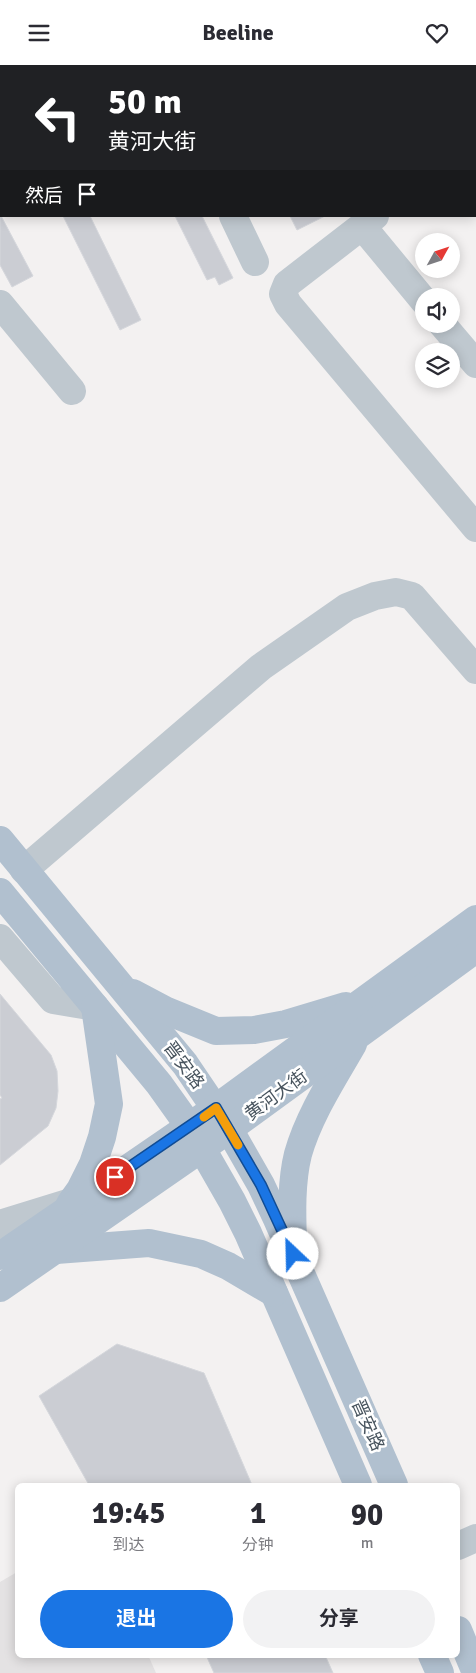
<!DOCTYPE html>
<html lang="zh">
<head>
<meta charset="utf-8">
<style>
  :root { --surface:#fff; --page:#f2f2f3; --text:#2b2b33; --muted:#7c7c81; --accent:#1a75e4 }
  body { margin:0; font-family:Signika,"Noto Sans SC",sans-serif; background:var(--page); color:var(--text); height:100vh; display:flex; flex-direction:column; font-size:19px; white-space:nowrap }
  * { box-sizing:border-box; margin:0 }
  p { font-size:16px; color:var(--muted) }
  .icon { flex:none; width:28px; height:28px; fill:none; stroke:currentColor; stroke-width:2; stroke-linecap:round; stroke-linejoin:round }
  .map { position:relative; flex:1; overflow:hidden }
  .side { position:absolute; left:15px; top:1418px; width:445px; height:175px; display:flex; flex-direction:column; background:var(--surface); border-radius:8px; box-shadow:0 2px 12px #0003 }
  .side>* { flex:none }
  .hud { position:absolute; left:0px; top:0px; width:476px; height:152px; box-shadow:0 2px 12px #0003; background:#202124; color:#fff; overflow:hidden }
  .needle { width:32px; rotate:50deg }
  .buttons { position:absolute; left:415px; top:168px; display:grid; gap:10px }
  .buttons a { display:grid; place-items:center; width:45px; height:45px; border-radius:50%; background:var(--surface); box-shadow:0 2px 12px #0003; font-size:25px }
  .pin { position:absolute; display:grid; place-items:center; width:42px; height:42px; color:#fff; margin:-21px; border:2px solid #fff; border-radius:50%; box-shadow:0 1px 5px #0007 }
  .me { position:absolute; width:55px; margin:-28px; rotate:336deg; stroke-linejoin:round; filter:drop-shadow(0 0 4px #0008) }
  .turn { display:flex; align-items:center; gap:18px; height:105px; padding:0 25px; font-size:22px }
  .turn .icon { width:65px; height:65px; stroke-width:2.5 }
  .turn b { display:block; font-size:35px; line-height:42px }
  .then { display:flex; align-items:center; height:48px; padding:0 25px; background:#0003; gap:10px; font-size:19px }
  .eta { display:flex; justify-content:space-evenly; align-items:center; height:85px; text-align:center }
  .eta b { font-size:30px; font-weight:700; line-height:35px }
  .cta { display:flex; gap:10px; margin-top:auto; padding:10px 25px }
  .cta a { flex:1; height:58px; border-radius:30px; background:var(--accent); color:#fff; font-size:20px; font-weight:700; line-height:58px; text-align:center }
  .cta a+a { background:var(--page); color:var(--text) }
  header { display:flex; justify-content:space-between; align-items:center; height:65px; padding:0 25px; background:var(--surface); font-size:22px; font-weight:700 }
  .map>svg:first-child { display:block }
</style>
</head>
<body>
<header><svg class="icon" aria-label="menu" viewBox="0 0 24 24"><path d="M4 6h16M4 12h16M4 18h16"/></svg>Beeline<svg class="icon" aria-label="heart" viewBox="0 0 24 24"><path d="M12 20l-8-8c-3-5 5-10 8-4 3-6 11-1 8 4z"/></svg></header>
<div class="map">
<svg width="476" height="1608" viewBox="0 0 476 1608">
  <rect width="100%" height="100%" fill="#f3f1f1"/>
  <!-- education -->
  <polygon fill="#e4e2e3" points="17,1507 18,1590 148,1590 156,1608 0,1608 0,1517"/>
  <!-- building -->
  <g fill="#cbcdd3" stroke="#d5d7dc">
    <polygon points="0,0 25,1 1,1 1,31"/>
    <polygon points="0,149 33,211 12,222 0,200"/>
    <polygon points="63,151 90,151 141,255 120,265"/>
    <polygon points="175,151 202,151 233,213 219,220 215,212 207,215"/>
    <polygon points="290,151 325,151 297,165"/>
    <polygon points="0,929 51,990 57,1006 58,1026 56,1043 48,1061 0,1100 0,1034 2,1033 0,1030"/>
    <polygon points="117,1279 204,1308 252,1420 89,1420 39,1331"/>
    <polygon points="206,1590 325,1590 333,1608 214,1608"/>
  </g>
  <g fill="none" stroke-linecap="round" stroke-linejoin="round">
    <!-- minor -->
    <g stroke="#bfc8cf" stroke-width="28">
      <polyline points="56,0 57,1"/>
      <polyline points="329,0 329,1"/>
      <polyline points="153,1 156,0"/>
      <polyline points="475,92 476,92"/>
      <polyline points="233,151 255,197"/>
      <polyline points="375,151 287,219 283,229 288,239 476,463"/>
      <polyline points="362,161 424,236"/>
      <polyline points="0,239 72,326"/>
      <polyline points="442,259 476,299"/>
      <polyline points="24,805 261,602 347,542 375,531 396,527 412,531 476,605"/>
      <polyline points="0,873 53,935 95,942"/>
      <polyline points="0,1160 3,1158 77,1135"/>
      <polyline points="458,1481 476,1473"/>
    </g>
    <!-- major -->
    <g stroke="#b1c0cf" stroke-width="28">
      <polyline points="0,775 185,999 229,1064 261,1120 277,1154 394,1420"/>
      <polyline points="0,827 159,1019 189,1061 232,1136 248,1168 358,1420"/>
      <polyline points="133,928 167,946 216,966 254,965 286,959 346,941"/>
      <polyline points="70,1139 80,1125 93,1099 102,1072 109,1039 95,942"/>
      <path d="M293 1177C292 1149 291 1117 298 1089 309 1050 333 1014 353 979"/>
      <polyline points="56,1185 149,1178 201,1189 228,1201 274,1228"/>
      <polyline points="0,1191 216,1043 476,854"/>
      <polyline points="0,1223 221,1070 476,884"/>
      <polyline points="458,1565 476,1608"/>
      <polyline points="432,1590 440,1608"/>
    </g>
  </g>
  <g fill="none" stroke-linecap="round" stroke-linejoin="round">
    <defs>
      <polyline id="route" points="115,1112 216,1043 261,1120 293,1189"/>
    </defs>
    <!-- route casing -->
    <use href="#route" stroke="#114c94" stroke-width="12"/>
    <!-- route -->
    <use href="#route" stroke="#1a75e4" stroke-width="9"/>
    <!-- slow -->
    <polyline stroke="#f59e0b" stroke-width="9" points="204,1052 216,1043 238,1080"/>
  </g>
  <g text-anchor="middle" dominant-baseline="central" stroke-width="5" stroke-linejoin="round" paint-order="stroke">
    <!-- street labels -->
    <g font-size="18" fill="#48545e" stroke="#fff">
      <text transform="translate(184 1000) rotate(53)">晋安路</text>
      <text transform="translate(276 1030) rotate(-36)">黄河大街</text>
      <text transform="translate(368 1360) rotate(66)">晋安路</text>
    </g>
  </g>
</svg>
<div class="buttons">
<a><svg class="needle" viewBox="-14 -14 28 28"><path d="M0-13l5 13h-10z" fill="#e53935"/><path d="M0 13l5-13h-10z" fill="#7c7c81"/></svg></a>
<a><svg class="icon" aria-label="sound" viewBox="0 0 24 24"><path d="M4 9h4l5-4v14l-5-4H4zM17 9q2 3 0 6"/></svg></a>
<a><svg class="icon" aria-label="layers" viewBox="0 0 24 24"><path d="M12 4l9 5-9 5-9-5zM3 14l9 5 9-5"/></svg></a>
</div>
<div class="pin" style="left:115px;top:1112px;background:#d93025"><svg class="icon" aria-label="arrive" viewBox="0 0 24 24"><path d="M6 21V4h12l-3 4 3 4H6"/></svg></div>
<svg class="me" style="left:293px;top:1189px" viewBox="-20 -20 40 40"><circle r="19" fill="#fff"/><path d="M0-13L10 11 0 6-10 11z" fill="#1a75e4"/></svg>
<div class="hud">
<div class="turn"><svg class="icon" aria-label="left" viewBox="0 0 24 24"><path d="M17 20v-9H6M10 6l-5 5 5 5"/></svg><div><b>50 m</b>黄河大街</div></div>
<div class="then">然后<svg class="icon" aria-label="arrive" viewBox="0 0 24 24"><path d="M6 21V4h12l-3 4 3 4H6"/></svg></div>
</div>
<section class="side">
<div class="eta">
<div><b>19:45</b><p>到达</p></div>
<div><b>1</b><p>分钟</p></div>
<div><b>90</b><p>m</p></div>
</div>
<div class="cta"><a>退出</a><a>分享</a></div>
</section>
</div>
</body>
</html>
